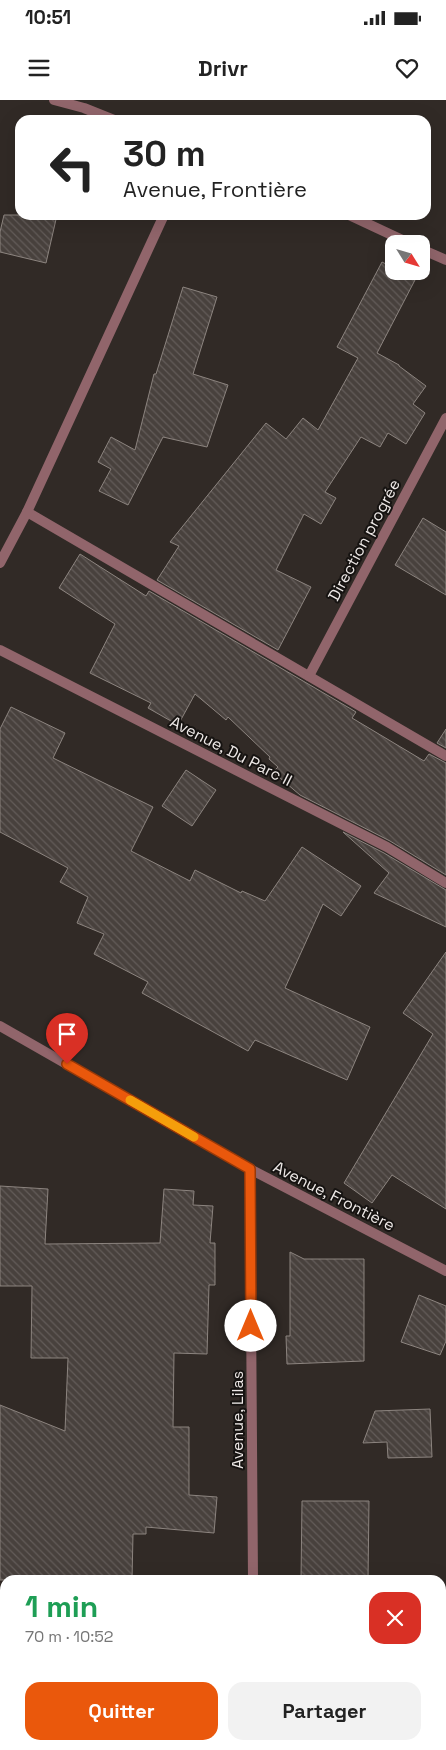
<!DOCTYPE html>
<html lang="fr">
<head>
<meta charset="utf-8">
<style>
  :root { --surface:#fff; --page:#f2f2f2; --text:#222; --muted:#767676; --accent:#ea580c }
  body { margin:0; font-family:"Space Grotesk",sans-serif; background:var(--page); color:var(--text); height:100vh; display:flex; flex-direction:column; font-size:19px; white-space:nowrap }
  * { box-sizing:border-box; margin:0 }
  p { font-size:16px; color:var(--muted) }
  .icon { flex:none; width:28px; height:28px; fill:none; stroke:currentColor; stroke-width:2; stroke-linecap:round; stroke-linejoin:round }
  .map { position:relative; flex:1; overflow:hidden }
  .drawer { position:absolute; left:0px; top:1475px; width:446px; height:175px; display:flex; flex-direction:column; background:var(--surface); border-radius:15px 15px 0 0; box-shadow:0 5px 20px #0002 }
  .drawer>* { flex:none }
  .banner { position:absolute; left:15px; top:15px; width:416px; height:105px; border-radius:15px; box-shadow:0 5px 20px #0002; background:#fff; color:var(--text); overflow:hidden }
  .needle { width:32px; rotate:127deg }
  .controls { position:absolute; left:385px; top:135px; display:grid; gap:10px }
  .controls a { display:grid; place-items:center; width:45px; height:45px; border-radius:10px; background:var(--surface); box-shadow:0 5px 20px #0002; font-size:25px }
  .pin { position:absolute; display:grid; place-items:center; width:42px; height:42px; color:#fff; margin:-51px -21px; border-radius:50% 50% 50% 0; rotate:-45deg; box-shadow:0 0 5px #0007 }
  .pin .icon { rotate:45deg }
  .me { position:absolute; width:55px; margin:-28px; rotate:0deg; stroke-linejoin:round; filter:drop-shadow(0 0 4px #0008) }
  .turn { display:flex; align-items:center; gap:18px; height:105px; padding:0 25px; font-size:22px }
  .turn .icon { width:65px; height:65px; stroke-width:2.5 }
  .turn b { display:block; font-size:35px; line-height:42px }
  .round { display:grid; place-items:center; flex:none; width:52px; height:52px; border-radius:15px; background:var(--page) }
  .headline { display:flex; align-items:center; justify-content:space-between; height:85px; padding:0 25px }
  h1 { font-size:30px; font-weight:800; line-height:38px; color:#1e9e55 }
  .cta { display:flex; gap:10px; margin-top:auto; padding:10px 25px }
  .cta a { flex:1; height:58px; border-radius:15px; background:var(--accent); color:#fff; font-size:20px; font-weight:800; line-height:58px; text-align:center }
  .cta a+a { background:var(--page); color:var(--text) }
  .status { display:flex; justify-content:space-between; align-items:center; height:35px; padding:0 25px; background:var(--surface); direction:ltr }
  .status svg { height:14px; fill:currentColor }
  header { display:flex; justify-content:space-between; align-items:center; height:65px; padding:0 25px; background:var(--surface); font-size:22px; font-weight:800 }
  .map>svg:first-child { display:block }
</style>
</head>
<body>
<div class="status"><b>10:51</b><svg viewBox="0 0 49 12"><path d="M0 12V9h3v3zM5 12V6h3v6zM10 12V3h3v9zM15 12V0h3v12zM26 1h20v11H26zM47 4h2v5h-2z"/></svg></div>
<header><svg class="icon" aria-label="menu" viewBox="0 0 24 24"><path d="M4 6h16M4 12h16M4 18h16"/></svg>Drivr<svg class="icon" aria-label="heart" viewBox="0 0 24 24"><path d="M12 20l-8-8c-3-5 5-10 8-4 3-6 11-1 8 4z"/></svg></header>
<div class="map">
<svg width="446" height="1650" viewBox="0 0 446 1650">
  <defs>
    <pattern id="building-back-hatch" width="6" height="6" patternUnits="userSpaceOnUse" patternTransform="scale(1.25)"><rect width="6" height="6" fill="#48413d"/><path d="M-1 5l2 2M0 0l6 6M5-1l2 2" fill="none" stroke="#635c59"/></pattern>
  </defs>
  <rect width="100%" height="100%" fill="#312a26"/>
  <!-- building -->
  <g fill="url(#building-back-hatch)" stroke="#8c847f">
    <polygon points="4,115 57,115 46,163 0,152 0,132"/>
    <polygon points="382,162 394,168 394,171 399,171 415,180 377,253 399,265 399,266 426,286 413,304 425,313 406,344 388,333 380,347 361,337 325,392 336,398 321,424 304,414 276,470 311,487 278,550 157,480 179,446 170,442 266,323 286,339 303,318 318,330 358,258 337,247"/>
    <polygon points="183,187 217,197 193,274 228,285 207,347 163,337 128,405 99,391 111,369 98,362 111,337 135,350 154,274 156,274"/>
    <polygon points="423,418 446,432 446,495 395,465"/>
    <polygon points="80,454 146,496 149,491 351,609 356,612 352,618 424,661 429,654 446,663 446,775 390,741 300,695 273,672 278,667 269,659 270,657 228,617 226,620 195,594 178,625 148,608 151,603 90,573 115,524 59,488"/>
    <polygon points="11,607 65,633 53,658 153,707 131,751 190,781 195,770 241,793 242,791 265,801 302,747 361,786 341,816 323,804 285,888 370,927 347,980 255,940 248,951 142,893 148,882 94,854 104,834 77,823 88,797 60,782 68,768 0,732 0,629"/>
    <polygon points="446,629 446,648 437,643"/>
    <polygon points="186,670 216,690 192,726 162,706"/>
    <polygon points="343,732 384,753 446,790 446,827 374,793 389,773"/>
    <polygon points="446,852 446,1109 392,1075 372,1103 344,1083 433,934 403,913"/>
    <polygon points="0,1086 48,1089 45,1144 160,1143 164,1089 194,1091 193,1105 213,1106 210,1143 215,1143 215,1185 209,1185 207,1254 174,1253 173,1327 189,1327 189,1395 217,1397 214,1433 146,1427 146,1434 133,1434 132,1480 0,1480 0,1305 65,1331 68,1258 31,1258 32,1186 0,1186"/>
    <polygon points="290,1152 304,1159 364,1159 364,1261 287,1264 286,1236 290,1236"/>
    <polygon points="419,1195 446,1206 446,1241 440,1255 401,1242"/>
    <polygon points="430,1309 432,1357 388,1358 387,1342 363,1343 375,1311"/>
    <polygon points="302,1401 369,1401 368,1480 301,1480"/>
  </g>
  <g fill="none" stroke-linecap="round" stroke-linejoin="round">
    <!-- minor -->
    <g stroke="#91656b" stroke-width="10">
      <polyline points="54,0 84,8 114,20"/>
      <polyline points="349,115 411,144"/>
      <polyline points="421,149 446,160"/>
      <polyline points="27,412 446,656"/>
      <polyline points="0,463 27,412 164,115"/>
      <polyline points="0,550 387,747 446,783"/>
      <polyline points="309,576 446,318"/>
      <polyline points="0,926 250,1069 446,1171"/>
      <polyline points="250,1069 253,1480"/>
      <polyline points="255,1645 255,1650"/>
    </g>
  </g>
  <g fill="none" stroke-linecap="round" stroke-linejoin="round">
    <defs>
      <polyline id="route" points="67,964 250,1069 251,1226"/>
    </defs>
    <!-- route casing -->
    <use href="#route" stroke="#983908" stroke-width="12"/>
    <!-- route -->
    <use href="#route" stroke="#ea580c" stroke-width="9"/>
    <!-- slow -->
    <polyline stroke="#f59e0b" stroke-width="9" points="130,1000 194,1037"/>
  </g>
  <g text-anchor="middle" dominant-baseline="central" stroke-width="4" stroke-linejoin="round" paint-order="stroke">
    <!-- street labels -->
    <g font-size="16" fill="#eee9e7" stroke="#161311">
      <text transform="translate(364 440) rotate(-62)">Direction progrée</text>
      <text transform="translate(231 651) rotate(27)">Avenue, Du Parc II</text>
      <text transform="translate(334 1096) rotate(27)">Avenue, Frontière</text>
      <text transform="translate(237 1320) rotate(-90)">Avenue, Lilas</text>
    </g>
  </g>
</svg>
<div class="controls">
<a><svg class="needle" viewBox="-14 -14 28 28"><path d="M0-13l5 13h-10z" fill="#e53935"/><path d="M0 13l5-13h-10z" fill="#767676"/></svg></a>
</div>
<div class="pin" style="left:67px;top:964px;background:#d93025"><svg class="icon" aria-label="arrive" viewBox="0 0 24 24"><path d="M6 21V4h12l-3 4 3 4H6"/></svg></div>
<svg class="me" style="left:251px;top:1226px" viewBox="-20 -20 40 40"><circle r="19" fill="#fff"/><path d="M0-13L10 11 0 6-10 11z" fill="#ea580c"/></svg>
<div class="banner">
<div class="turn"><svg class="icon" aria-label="left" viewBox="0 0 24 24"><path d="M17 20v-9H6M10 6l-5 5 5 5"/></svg><div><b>30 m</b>Avenue, Frontière</div></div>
</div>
<section class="drawer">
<div class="headline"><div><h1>1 min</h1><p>70 m · 10:52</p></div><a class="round" style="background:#d93025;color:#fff"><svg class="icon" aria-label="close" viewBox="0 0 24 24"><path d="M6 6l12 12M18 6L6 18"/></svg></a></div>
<div class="cta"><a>Quitter</a><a>Partager</a></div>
</section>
</div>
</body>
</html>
